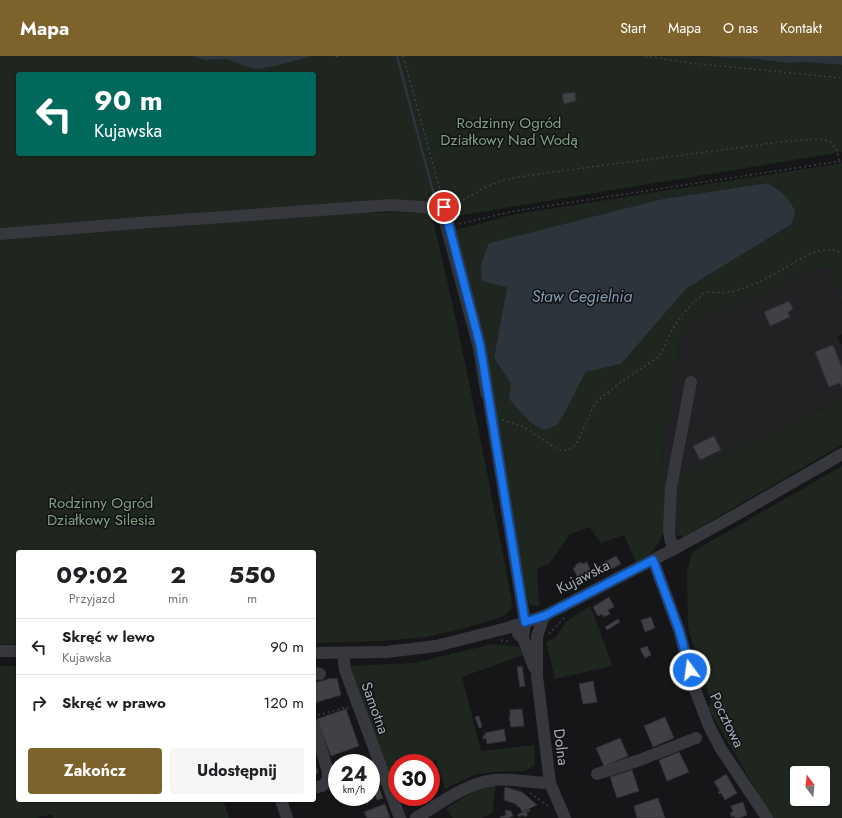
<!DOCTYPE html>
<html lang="pl">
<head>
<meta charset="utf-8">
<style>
  :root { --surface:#fff; --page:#f6f6f6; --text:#202124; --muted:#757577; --line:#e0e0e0; --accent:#7e622b }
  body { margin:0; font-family:Jost,sans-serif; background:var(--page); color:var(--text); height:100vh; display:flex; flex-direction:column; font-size:15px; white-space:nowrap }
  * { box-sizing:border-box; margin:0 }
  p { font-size:13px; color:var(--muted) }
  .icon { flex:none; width:22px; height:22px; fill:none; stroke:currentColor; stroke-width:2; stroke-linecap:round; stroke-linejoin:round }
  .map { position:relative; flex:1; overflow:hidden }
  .side { position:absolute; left:16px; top:494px; width:300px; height:252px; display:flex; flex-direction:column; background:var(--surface); border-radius:4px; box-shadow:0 1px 3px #0004 }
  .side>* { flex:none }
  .top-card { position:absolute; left:16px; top:16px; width:300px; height:84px; border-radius:4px; box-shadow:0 1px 3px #0004; background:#00695c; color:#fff; overflow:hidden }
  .needle { width:26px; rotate:344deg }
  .fabs { position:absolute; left:790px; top:710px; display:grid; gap:8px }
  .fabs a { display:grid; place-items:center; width:40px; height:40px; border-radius:4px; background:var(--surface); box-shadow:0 1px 3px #0004; font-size:20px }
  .speed { position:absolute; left:328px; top:698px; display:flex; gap:8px; font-size:20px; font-weight:700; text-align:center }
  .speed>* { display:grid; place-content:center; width:52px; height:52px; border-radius:50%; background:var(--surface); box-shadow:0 1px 3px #0004; line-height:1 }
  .speed small { font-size:10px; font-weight:400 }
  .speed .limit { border:6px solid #d22; background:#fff; color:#111 }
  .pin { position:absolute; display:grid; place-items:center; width:34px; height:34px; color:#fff; margin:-17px; border:2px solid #fff; border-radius:50%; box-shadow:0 1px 4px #0007 }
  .me { position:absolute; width:44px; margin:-22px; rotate:346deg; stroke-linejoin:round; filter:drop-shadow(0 0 3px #0008) }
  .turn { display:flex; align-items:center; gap:14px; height:84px; padding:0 12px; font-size:18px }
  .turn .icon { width:52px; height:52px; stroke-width:2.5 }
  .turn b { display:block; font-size:28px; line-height:34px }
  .eta { display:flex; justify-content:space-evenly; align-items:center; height:68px; text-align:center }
  .eta b { font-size:24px; font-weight:700; line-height:28px }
  .button { display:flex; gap:8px; margin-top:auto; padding:8px 12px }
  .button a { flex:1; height:46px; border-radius:4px; background:var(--accent); color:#fff; font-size:16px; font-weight:700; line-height:46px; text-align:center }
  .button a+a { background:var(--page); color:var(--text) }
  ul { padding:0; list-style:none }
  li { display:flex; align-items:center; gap:12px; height:56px; padding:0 12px; border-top:1px solid var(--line) }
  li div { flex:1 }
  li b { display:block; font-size:15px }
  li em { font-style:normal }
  header { display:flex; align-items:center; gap:24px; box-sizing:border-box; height:56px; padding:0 20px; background:var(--accent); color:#fff }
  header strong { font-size:19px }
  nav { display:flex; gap:22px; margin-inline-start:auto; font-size:14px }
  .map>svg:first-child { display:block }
</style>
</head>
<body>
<header>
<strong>Mapa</strong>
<nav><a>Start</a><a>Mapa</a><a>O nas</a><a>Kontakt</a></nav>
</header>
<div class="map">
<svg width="842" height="762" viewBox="0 0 842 762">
  <rect width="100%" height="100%" fill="#161618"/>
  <!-- built -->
  <polygon fill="#222225" points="832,210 842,247 842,278 837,280 839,286 842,288 842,344 677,420 660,416 681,279 687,265 782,232 780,224"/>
  <!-- green -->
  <g fill="#1e261f" fill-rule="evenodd">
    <path d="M0 0H192L204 4 227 3 247 11 258 13 275 10 313 0H698L757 3 787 7 805 6 842 9V96L457 160 433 165C464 291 487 418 512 545L511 554 504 560 469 571 427 581 382 585 314 587V496H18V588H0V184L337 158 403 156 420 157 418 145 0 172ZM18 18H314V98H18Z"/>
    <path d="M842 107V247L831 210 781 224 782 232 687 265 690 275 681 279 660 416 666 417 664 473 660 484 651 497 636 506 624 479 601 487 589 471 570 478 549 508 537 513 539 551 529 548 455 174 516 158ZM768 127 784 138 792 168 687 232 621 308 586 316 558 369 511 328 494 302 507 231 663 143Z"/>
    <polygon points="842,344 842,389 685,480 678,480 674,475 677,420"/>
    <path d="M842 410V762H772L708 652 711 647 688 572 687 516 692 496ZM797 717H823V743H797Z"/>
    <polygon points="590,550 600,575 612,610 555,623 546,586 556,581 567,565"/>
    <polygon points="493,588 518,591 523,599 462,621 481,695 534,689 535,709 525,715 492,716 474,719 445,733 436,704 429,707 397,707 397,721 390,724 348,610 414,607"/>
    <polygon points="0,610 18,610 18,744 223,744 229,762 53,762 52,758 37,762 0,762"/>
    <polygon points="496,728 492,757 482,762 453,762 446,752 474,735"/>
  </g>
  <!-- water -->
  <g fill="#2c353c">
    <polygon points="192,0 313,0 275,10 258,13 247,11 227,3 204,4"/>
    <polygon points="698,0 842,0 842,9 805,6 787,7 757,3"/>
    <polygon points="768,127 784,138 795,154 792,168 687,232 621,308 586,316 558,369 544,374 530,366 509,343 511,328 494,302 507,231 482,225 481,209 489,187 663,143"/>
  </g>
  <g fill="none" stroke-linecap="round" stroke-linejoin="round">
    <!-- stream -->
    <g stroke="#2c353c" stroke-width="2.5">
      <polyline points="397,0 436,147"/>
      <polyline points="438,158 474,292 482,340"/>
    </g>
  </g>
  <!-- building -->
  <g fill="#404145" stroke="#303034">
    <polygon points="575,36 576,45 564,48 562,38"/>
    <polygon points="789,245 793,253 788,256 790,261 770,270 764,256"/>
    <polygon points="833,289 842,311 842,332 840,327 829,331 815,296"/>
    <polygon points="714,380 721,394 700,404 693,390"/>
    <polygon points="616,500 621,508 605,516 601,508"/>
    <polygon points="581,506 582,508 587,506 591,516 578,522 573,512 576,511 575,509"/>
    <polygon points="609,541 614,551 608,554 610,558 604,561 602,558 598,560 593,551"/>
    <polygon points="651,561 655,572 645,576 641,564"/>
    <polygon points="618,563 620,566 607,574 605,571"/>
    <polygon points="647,590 651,599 645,602 640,593"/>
    <polygon points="522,610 525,630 520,631 517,611"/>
    <polygon points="332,622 333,623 337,622 341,639 314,647 314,627"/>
    <polygon points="593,625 597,646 583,648 579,628"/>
    <polygon points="346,653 359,690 331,700 317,663"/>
    <polygon points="522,653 524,670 511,671 509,661 510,661 510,654"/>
    <polygon points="479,660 482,671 479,672 475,661"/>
    <polygon points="665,661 674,682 653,691 644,670"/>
    <polygon points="504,673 506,685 487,688 486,682 483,683 483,680 485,679 485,677"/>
    <polygon points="620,682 628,700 604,710 596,692"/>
    <polygon points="679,696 689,716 667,725 659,704"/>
    <polygon points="314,700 318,717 314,719"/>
    <polygon points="632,714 639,735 617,742 610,721"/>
    <polygon points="726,718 737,737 725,744 721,737 719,738 718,736 720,735 714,726"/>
    <polygon points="431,721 437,731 431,734"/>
    <polygon points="378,730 383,742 377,744 373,732"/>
    <polygon points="505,731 522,736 537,749 522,756 520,751 518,751 516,748 504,744"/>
    <polygon points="658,742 665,762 637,762 634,750"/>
    <polygon points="743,746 747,759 739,762 735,762 734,760 732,761 730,757 733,756 731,750"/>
    <polygon points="385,748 390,762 367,762 364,756"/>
    <polygon points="529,753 530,755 526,756 528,759 524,761 523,759 519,761 517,759"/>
    <polygon points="507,754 508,755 511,755 513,760 509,762 501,762 500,761 506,759 505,755"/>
  </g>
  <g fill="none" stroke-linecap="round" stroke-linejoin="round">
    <!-- path -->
    <g stroke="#3d3f44" stroke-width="1.5" stroke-dasharray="2 3" stroke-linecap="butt">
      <polyline points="403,0 442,141"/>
      <polyline points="645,0 690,7 842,22"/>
      <polyline points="336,1 338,0"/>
      <polyline points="454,149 484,132 504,124 530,119 789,85 817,83 830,85 837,94 839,105"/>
      <polyline points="459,168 514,155 842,105"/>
      <path d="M502 364 522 370 557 393C566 396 573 393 578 385L595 347 621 326 657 302C664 295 666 286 670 278 679 261 690 249 704 237 710 235 716 237 722 237 731 236 739 234 746 231 758 227 769 221 780 215 798 205 821 186 842 197"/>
      <polyline points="549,578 566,560"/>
      <polyline points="501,584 511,586"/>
      <polyline points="318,659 347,651 348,654"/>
      <polyline points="530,737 548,750"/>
    </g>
    <!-- minor -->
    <g stroke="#37383d" stroke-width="12">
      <polyline points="0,178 153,166 391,149 436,152 444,151 480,289 525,566 523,582"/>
      <polyline points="674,493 671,486 669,475 671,431 691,326"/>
      <polyline points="653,504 679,574 694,631 709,670 721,693 767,762"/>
      <polyline points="544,560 537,580 537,620 550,727 565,762"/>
      <polyline points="518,578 523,582 534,611"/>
      <polyline points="0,595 18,595"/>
      <polyline points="314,597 386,596 436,590 507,572 544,560 674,493 734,460 842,398"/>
      <polyline points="343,597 345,614 400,762"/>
      <polyline points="314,617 320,618"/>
      <polyline points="314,669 328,716 328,725 322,730 314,732"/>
      <polyline points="597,718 637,705 696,682"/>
      <polyline points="281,744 287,762"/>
      <path d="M416 762C439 748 466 727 494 724 512 722 531 727 550 727"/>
    </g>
  </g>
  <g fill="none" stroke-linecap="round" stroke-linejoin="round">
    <defs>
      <polyline id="route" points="444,151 480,289 525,566 544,560 653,504 679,574 690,614"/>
    </defs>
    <!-- route casing -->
    <use href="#route" stroke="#114b97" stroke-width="10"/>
    <!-- route -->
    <use href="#route" stroke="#1a73e8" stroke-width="7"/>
  </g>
  <g text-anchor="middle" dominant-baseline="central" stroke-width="3" stroke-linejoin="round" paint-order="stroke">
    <!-- park labels -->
    <g font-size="15" fill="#7fa381" stroke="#111113">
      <text x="509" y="67">Rodzinny Ogród<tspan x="509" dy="17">Działkowy Nad Wodą</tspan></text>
      <text x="101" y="447">Rodzinny Ogród<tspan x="101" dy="17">Działkowy Silesia</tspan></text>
    </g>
    <!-- street labels -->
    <g font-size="15" fill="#a8adb8" stroke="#111113">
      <text transform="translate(583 521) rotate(-27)">Kujawska</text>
      <text transform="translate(375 652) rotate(70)">Samotna</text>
      <text transform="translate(727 664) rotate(64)">Pocztowa</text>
      <text transform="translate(561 691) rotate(83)">Dolna</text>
    </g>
    <!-- water labels -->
    <g font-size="16" font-style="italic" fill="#7f9bb3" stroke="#111113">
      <text x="582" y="240">Staw Cegielnia</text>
    </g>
  </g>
</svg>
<div class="fabs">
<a><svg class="needle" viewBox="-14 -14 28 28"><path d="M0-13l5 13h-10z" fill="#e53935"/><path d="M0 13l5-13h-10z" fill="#757577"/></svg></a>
</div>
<div class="speed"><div>24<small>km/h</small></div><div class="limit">30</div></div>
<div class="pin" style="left:444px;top:151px;background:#d93025"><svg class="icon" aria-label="arrive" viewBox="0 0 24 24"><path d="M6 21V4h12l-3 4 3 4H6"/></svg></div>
<svg class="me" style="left:690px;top:614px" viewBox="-20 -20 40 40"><circle r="17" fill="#1a73e8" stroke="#fff" stroke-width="3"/><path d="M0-11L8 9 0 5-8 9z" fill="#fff"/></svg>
<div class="top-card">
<div class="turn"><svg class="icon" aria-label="left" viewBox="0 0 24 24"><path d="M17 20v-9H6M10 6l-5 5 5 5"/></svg><div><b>90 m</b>Kujawska</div></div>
</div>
<section class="side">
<div class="eta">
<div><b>09:02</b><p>Przyjazd</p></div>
<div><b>2</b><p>min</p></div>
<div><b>550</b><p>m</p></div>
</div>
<ul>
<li><svg class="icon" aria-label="left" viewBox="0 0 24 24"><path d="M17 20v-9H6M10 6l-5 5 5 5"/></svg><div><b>Skręć w lewo</b><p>Kujawska</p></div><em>90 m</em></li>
<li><svg class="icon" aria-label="right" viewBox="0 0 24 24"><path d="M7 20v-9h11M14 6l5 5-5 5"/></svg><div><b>Skręć w prawo</b></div><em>120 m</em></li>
</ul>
<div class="button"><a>Zakończ</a><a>Udostępnij</a></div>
</section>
</div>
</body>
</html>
